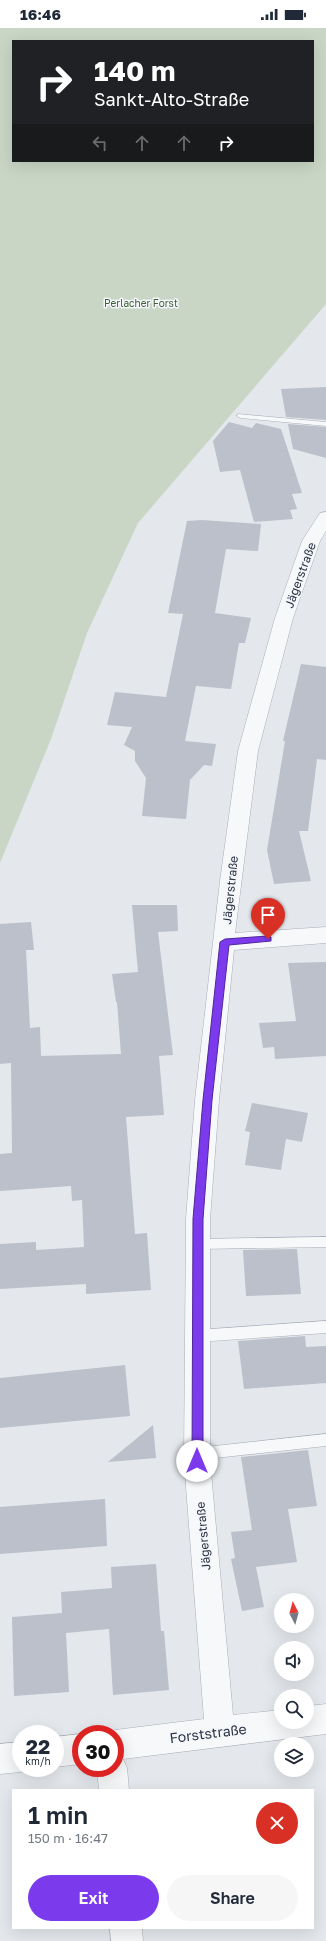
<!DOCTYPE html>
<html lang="en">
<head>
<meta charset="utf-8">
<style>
  :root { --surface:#fff; --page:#f6f6f7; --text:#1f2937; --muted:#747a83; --accent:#7c3aed }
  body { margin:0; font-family:"Golos Text",sans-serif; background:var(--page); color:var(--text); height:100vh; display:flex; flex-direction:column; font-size:15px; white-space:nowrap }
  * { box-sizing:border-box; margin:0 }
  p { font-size:13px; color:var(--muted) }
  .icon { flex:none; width:22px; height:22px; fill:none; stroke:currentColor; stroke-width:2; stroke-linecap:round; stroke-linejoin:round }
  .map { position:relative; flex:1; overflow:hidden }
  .drawer { position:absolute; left:12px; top:1761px; width:302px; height:140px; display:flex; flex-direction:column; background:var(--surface); border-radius:0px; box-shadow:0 4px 16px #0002 }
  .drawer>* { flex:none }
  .banner { position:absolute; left:12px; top:12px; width:302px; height:122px; border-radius:0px; box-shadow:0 4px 16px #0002; background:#202124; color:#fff; overflow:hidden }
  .needle { width:26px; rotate:354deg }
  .buttons { position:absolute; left:274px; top:1565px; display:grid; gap:8px }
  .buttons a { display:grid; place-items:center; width:40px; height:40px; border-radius:50%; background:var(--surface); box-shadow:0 4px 16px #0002; font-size:20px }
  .speed { position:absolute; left:12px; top:1697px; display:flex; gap:8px; font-size:20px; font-weight:700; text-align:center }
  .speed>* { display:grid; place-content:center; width:52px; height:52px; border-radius:50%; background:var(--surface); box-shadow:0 4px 16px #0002; line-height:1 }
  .speed small { font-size:10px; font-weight:400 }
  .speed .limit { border:6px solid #d22; background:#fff; color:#111 }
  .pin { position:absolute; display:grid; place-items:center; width:34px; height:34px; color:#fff; margin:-41px -17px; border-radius:50% 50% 50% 0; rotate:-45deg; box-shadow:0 0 4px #0007 }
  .pin .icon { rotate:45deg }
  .me { position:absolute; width:44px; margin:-22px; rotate:0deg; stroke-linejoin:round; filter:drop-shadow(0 0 3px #0008) }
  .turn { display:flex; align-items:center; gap:14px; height:84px; padding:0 16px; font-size:18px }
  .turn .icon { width:52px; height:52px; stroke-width:2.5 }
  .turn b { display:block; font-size:28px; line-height:34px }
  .lanes { display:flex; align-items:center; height:38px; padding:0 16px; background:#0003; justify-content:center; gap:20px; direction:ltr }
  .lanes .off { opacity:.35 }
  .round { display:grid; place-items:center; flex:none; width:42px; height:42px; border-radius:21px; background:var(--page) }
  .overview { display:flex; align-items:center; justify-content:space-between; height:68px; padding:0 16px }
  h1 { font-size:24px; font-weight:600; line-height:30px }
  .button { display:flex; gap:8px; margin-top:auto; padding:8px 16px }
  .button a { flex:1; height:46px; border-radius:24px; background:var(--accent); color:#fff; font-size:16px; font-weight:600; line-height:46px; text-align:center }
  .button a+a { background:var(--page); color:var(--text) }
  .status { display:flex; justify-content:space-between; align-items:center; height:28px; padding:0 20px; background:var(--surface); direction:ltr }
  .status svg { height:11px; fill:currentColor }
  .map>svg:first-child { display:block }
</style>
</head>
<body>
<div class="status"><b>16:46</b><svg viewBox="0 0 49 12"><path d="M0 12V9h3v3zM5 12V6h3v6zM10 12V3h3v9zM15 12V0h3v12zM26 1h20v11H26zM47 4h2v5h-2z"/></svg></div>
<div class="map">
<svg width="326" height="1913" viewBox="0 0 326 1913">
  <rect width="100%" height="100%" fill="#e4e7ec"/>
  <!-- green -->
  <path fill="#c9d6c5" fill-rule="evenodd" d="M0 0H326V276L138 495 87 605 51 711 0 835ZM13 13H313V133H13Z"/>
  <!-- building -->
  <g fill="#bbc0ca">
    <polygon points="326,359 326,392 286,389 281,361"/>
    <polygon points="229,394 252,400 256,395 281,401 302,465 292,466 297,481 290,482 293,491 254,494 240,442 220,444 213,413"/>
    <polygon points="288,396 326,399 326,430 293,421"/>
    <polygon points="202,492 261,496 258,523 226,521 215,585 251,590 245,615 239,615 231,661 196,658 185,713 216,716 212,738 204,737 190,752 186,791 142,788 146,750 135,733 135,723 124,717 132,699 107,697 115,664 166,669 183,586 168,585 187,493"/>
    <polygon points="301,636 326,639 326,732 317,731 308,803 299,803 311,853 274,856 267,822 285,713 283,713"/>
    <polygon points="132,877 177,877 178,903 158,904 173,1027 159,1028 164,1087 126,1089 135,1206 147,1205 151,1262 86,1266 86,1256 0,1261 0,1216 36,1214 36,1222 84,1219 82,1172 72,1173 71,1158 0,1163 0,1126 12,1125 11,1035 0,1036 0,896 31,894 34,922 26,922 30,1000 40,999 41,1028 121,1026 117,974 116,974 112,946 138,944"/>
    <polygon points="326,934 326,1028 275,1031 274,1019 263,1020 259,995 296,993 288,935"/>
    <polygon points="252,1075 308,1085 302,1114 286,1111 281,1142 245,1137 250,1104 245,1103"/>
    <polygon points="297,1221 301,1266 246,1268 243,1222"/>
    <polygon points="305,1308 306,1319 326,1318 326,1355 244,1361 238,1313"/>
    <polygon points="125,1337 130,1388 0,1400 0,1350"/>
    <polygon points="153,1397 156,1430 108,1434"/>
    <polygon points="308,1422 317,1478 288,1481 297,1534 256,1539 264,1579 242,1583 231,1531 235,1530 231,1504 252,1502 241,1429"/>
    <polygon points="105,1471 107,1518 0,1526 0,1479"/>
    <polygon points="156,1536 161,1603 164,1603 169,1662 113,1667 109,1601 66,1605 69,1664 14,1668 12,1589 62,1585 61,1564 112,1560 111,1539"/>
  </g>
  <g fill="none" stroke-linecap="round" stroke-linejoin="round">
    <defs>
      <g id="lane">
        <polygon points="238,386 326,394 326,398 241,390 237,388"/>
        <polygon points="326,1209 326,1219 198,1221 194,1220 192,1216 194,1212 198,1211"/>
        <polygon points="326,1293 326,1305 197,1314 192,1312 191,1308 192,1304 197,1302"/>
        <polygon points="326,1406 326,1418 197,1432 192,1431 190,1426 192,1421 197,1420"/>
      </g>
      <g id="street">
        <polygon points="326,484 326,503 320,513 293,590 258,723 235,905 326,899 326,915 234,922 219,1072 210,1191 210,1433 233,1687 281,1682 281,1694 307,1694 307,1678 326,1676 326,1706 123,1731 127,1740 129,1762 99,1762 97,1740 115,1740 115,1706 105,1706 115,1702 204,1691 184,1433 186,1191 195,1072 220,853 238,723 275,590 302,513 320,485"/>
        <polygon points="81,1706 81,1736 55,1739 55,1709"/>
        <polygon points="21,1714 21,1740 31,1740 21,1744 0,1746 0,1716"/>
        <polygon points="110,1900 142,1900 143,1913 111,1913"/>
      </g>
    </defs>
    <!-- lane casing -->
    <use href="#lane" stroke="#a9aeb7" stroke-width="1"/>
    <!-- street casing -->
    <use href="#street" stroke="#a9aeb7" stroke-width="1"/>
    <!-- lane -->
    <use href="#lane" fill="#f7f8fa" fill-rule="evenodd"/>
    <!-- street -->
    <use href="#street" fill="#f7f8fa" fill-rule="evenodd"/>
  </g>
  <!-- route -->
  <polygon fill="#7c3aed" stroke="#51269a" points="268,908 271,909 271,913 229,917 212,1072 203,1191 203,1433 201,1437 197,1438 193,1437 192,1433 193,1191 203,1072 220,914 225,911"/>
  <g text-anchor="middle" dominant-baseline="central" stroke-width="3" stroke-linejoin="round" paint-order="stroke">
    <!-- far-park labels -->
    <g font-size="10" fill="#3f6138" stroke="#f4f6f9">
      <text x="141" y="275">Perlacher Forst</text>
    </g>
    <!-- street labels -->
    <g font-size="12" fill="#2b3445" stroke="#f4f6f9">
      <text transform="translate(300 547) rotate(-70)">Jägerstraße</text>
      <text transform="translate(230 862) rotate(-84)">Jägerstraße</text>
      <text transform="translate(203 1508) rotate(-95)">Jägerstraße</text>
    </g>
    <!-- near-street labels -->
    <g font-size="14" fill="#2b3445" stroke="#f4f6f9">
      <text transform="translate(208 1705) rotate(-7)">Forststraße</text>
    </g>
  </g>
</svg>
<div class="buttons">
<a><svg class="needle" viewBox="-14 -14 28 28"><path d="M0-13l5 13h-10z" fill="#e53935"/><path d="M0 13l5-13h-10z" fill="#747a83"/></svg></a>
<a><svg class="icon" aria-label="sound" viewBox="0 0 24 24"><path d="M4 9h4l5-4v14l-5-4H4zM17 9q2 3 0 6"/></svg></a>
<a><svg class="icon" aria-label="search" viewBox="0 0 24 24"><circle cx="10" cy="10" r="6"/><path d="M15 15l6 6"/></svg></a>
<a><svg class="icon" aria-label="layers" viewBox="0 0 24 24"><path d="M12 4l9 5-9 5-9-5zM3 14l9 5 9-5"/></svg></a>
</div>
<div class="speed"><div>22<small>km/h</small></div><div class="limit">30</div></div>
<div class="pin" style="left:268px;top:911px;background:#d93025"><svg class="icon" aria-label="arrive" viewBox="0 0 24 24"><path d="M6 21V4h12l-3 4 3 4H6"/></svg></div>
<svg class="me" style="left:197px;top:1433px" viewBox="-20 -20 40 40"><circle r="19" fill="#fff"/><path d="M0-13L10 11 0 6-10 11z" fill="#7c3aed"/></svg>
<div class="banner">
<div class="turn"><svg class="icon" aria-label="right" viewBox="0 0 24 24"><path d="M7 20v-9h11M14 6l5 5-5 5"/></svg><div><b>140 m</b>Sankt-Alto-Straße</div></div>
<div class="lanes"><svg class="icon off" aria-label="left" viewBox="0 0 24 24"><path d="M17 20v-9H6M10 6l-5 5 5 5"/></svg><svg class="icon off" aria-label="ahead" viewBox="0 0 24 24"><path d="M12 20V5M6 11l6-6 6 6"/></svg><svg class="icon off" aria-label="ahead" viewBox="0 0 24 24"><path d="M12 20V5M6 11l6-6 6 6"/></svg><svg class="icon" aria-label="right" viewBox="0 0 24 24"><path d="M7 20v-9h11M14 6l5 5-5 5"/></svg></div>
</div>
<section class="drawer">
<div class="overview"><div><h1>1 min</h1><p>150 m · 16:47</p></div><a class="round" style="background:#d93025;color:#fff"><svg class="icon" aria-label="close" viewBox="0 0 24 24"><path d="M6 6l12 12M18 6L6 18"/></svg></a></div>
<div class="button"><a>Exit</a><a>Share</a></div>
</section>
</div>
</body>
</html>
